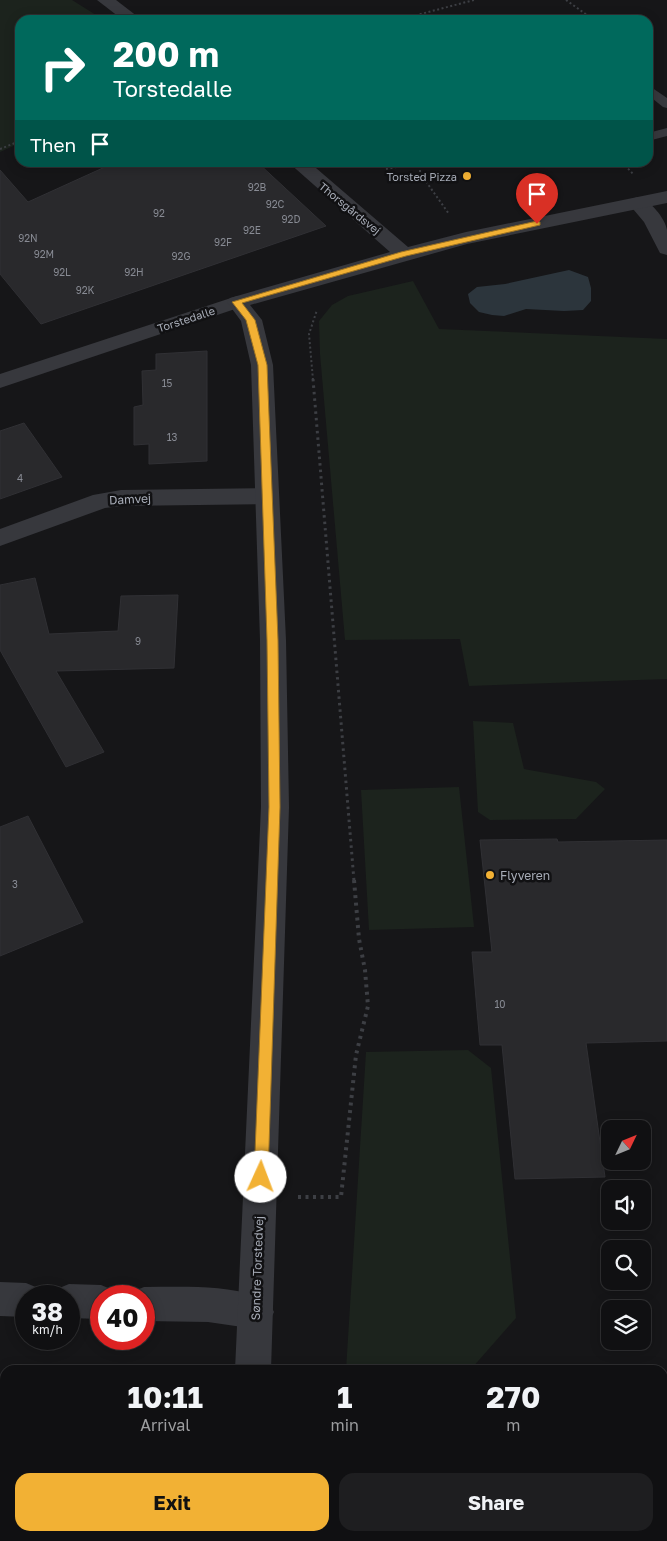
<!DOCTYPE html>
<html lang="en">
<head>
<meta charset="utf-8">
<style>
  :root { --surface:#101012; --page:#1e1e20; --text:#f1f3f6; --muted:#9c9d9f; --line:#303032; --accent:#f2b134 }
  body { margin:0; font-family:"Golos Text",sans-serif; background:var(--page); color:var(--text); height:100vh; display:flex; flex-direction:column; font-size:19px; white-space:nowrap }
  * { box-sizing:border-box; margin:0 }
  p { font-size:16px; color:var(--muted) }
  .icon { flex:none; width:28px; height:28px; fill:none; stroke:currentColor; stroke-width:2; stroke-linecap:round; stroke-linejoin:round }
  .map { position:relative; flex:1; overflow:hidden }
  .sheet { position:absolute; left:0px; top:1365px; width:668px; height:176px; display:flex; flex-direction:column; background:var(--surface); border-radius:15px 15px 0 0; box-shadow:0 2px 12px #0003,0 0 0 1px var(--line) }
  .sheet>* { flex:none }
  .banner { position:absolute; left:15px; top:15px; width:638px; height:152px; border-radius:15px; box-shadow:0 2px 12px #0003,0 0 0 1px var(--line); background:#00695c; color:#fff; overflow:hidden }
  .needle { width:32px; rotate:47deg }
  .fabs { position:absolute; left:601px; top:1120px; display:grid; gap:10px }
  .fabs a { display:grid; place-items:center; width:50px; height:50px; border-radius:10px; background:var(--surface); box-shadow:0 2px 12px #0003,0 0 0 1px var(--line); font-size:25px }
  .speed { position:absolute; left:15px; top:1285px; display:flex; gap:10px; font-size:25px; font-weight:700; text-align:center }
  .speed>* { display:grid; place-content:center; width:65px; height:65px; border-radius:50%; background:var(--surface); box-shadow:0 2px 12px #0003,0 0 0 1px var(--line); line-height:1 }
  .speed small { font-size:12px; font-weight:400 }
  .speed .limit { border:8px solid #d22; background:#fff; color:#111 }
  .pin { position:absolute; display:grid; place-items:center; width:42px; height:42px; color:#fff; margin:-51px -21px; border-radius:50% 50% 50% 0; rotate:-45deg; box-shadow:0 0 5px #0007 }
  .pin .icon { rotate:45deg }
  .me { position:absolute; width:55px; margin:-28px; rotate:2deg; stroke-linejoin:round; filter:drop-shadow(0 0 4px #0008) }
  .turn { display:flex; align-items:center; gap:18px; height:105px; padding:0 15px; font-size:22px }
  .turn .icon { width:65px; height:65px; stroke-width:2.5 }
  .turn b { display:block; font-size:35px; line-height:42px }
  .then { display:flex; align-items:center; height:48px; padding:0 15px; background:#0003; gap:10px; font-size:19px }
  .eta { display:flex; justify-content:space-evenly; align-items:center; height:85px; text-align:center }
  .eta b { font-size:30px; font-weight:700; line-height:35px }
  .button { display:flex; gap:10px; margin-top:auto; padding:10px 15px }
  .button a { flex:1; height:58px; border-radius:15px; background:var(--accent); color:#111; font-size:20px; font-weight:700; line-height:58px; text-align:center }
  .button a+a { background:var(--page); color:var(--text) }
  .map>svg:first-child { display:block }
</style>
</head>
<body>
<div class="map">
<svg width="667" height="1541" viewBox="0 0 667 1541">
  <rect width="100%" height="100%" fill="#161618"/>
  <!-- green -->
  <g fill="#1c231d">
    <polygon points="0,0 72,0 104,20 20,20 20,143 0,152"/>
    <polygon points="413,281 439,329 667,339 667,679 469,686 460,639 345,640 320,354 319,321 332,305 348,296"/>
    <polygon points="473,721 513,723 524,769 596,782 605,789 576,819 490,820 478,812"/>
    <polygon points="459,787 474,927 369,930 361,790"/>
    <polygon points="468,1050 491,1068 516,1318 472,1368 446,1370 346,1370 366,1052"/>
  </g>
  <!-- water -->
  <polygon fill="#2c353c" points="569,270 588,277 591,288 591,301 583,310 564,311 526,309 504,316 492,315 479,312 470,303 468,294 477,287 505,284"/>
  <!-- building -->
  <g fill="#29292c" stroke="#303034">
    <polygon points="116,162 257,162 326,226 41,324 0,274 0,170 28,202"/>
    <polygon points="207,351 207,461 149,464 149,444 134,445 134,407 143,405 142,371 156,370 156,354"/>
    <polygon points="24,423 62,477 0,499 0,431"/>
    <polygon points="35,578 49,634 118,631 121,596 178,595 174,668 56,671 104,752 66,767 0,650 0,585"/>
    <polygon points="28,816 83,922 0,956 0,827"/>
    <polygon points="557,839 558,842 667,840 667,1041 586,1043 605,1177 515,1179 502,1045 480,1045 472,952 492,952 480,840"/>
  </g>
  <g fill="none" stroke-linecap="round" stroke-linejoin="round">
    <!-- path-far2 -->
    <g stroke="#3d3f44" stroke-width="2" stroke-dasharray="2 2.5" stroke-linecap="butt">
      <polyline points="566,0 594,20"/>
      <polyline points="398,20 474,0"/>
      <polyline points="0,149 20,141"/>
      <polyline points="423,162 420,166 420,173 449,214"/>
      <polyline points="622,162 634,175"/>
      <polyline points="386,169 407,165 420,166"/>
      <polyline points="313,380 309,334 317,310"/>
    </g>
    <!-- path-far1 -->
    <polyline stroke="#3d3f44" stroke-width="3" stroke-dasharray="2.5 4" stroke-linecap="butt" points="313,379 354,881"/>
    <!-- path -->
    <g stroke="#3d3f44" stroke-width="4" stroke-dasharray="3 4.5" stroke-linecap="butt">
      <polyline points="298,1197 341,1197 356,1055 368,1006 365,970 359,939 354,880"/>
      <polyline points="662,1403 667,1403"/>
    </g>
    <!-- service -->
    <g fill="#37383d" fill-rule="evenodd">
      <polygon points="648,85 667,98 667,108 663,107 648,95"/>
      <polygon points="667,128 667,136 648,141 648,133"/>
      <polygon points="350,1536 376,1536 377,1541 351,1541"/>
      <polygon points="491,1536 517,1536 518,1541 492,1541"/>
    </g>
    <!-- minor -->
    <g fill="#37383d" fill-rule="evenodd">
      <path d="M638 197C650 200 665 218 667 230 667 238 667 247 667 255L660 253 644 222 628 203 631 199Z"/>
      <polygon points="237,296 244,298 247,302 244,306 0,388 0,374"/>
      <polygon points="266,488 274,490 278,496 274,502 266,504 121,506 105,508 0,546 0,529 93,495 121,490"/>
      <polygon points="0,1282 26,1283 38,1288 42,1296 26,1296 26,1317 0,1316"/>
      <polygon points="69,1284 101,1285 113,1290 116,1296 101,1296 101,1319 69,1318 69,1296 54,1296 57,1289"/>
      <path d="M144 1287C185 1287 230 1284 268 1300L274 1312 268 1324 256 1329 208 1322 144 1321V1296H130L132 1292Z"/>
    </g>
    <!-- tertiary -->
    <g fill="#37383d" fill-rule="evenodd">
      <polygon points="97,0 116,0 142,20 123,20"/>
      <polygon points="288,162 309,162 408,247 466,232 667,191 667,203 467,244 250,305 262,320 273,365 286,640 289,807 271,1370 235,1370 261,807 260,640 251,365 241,321 227,302 230,298 390,252"/>
      <rect x="226" y="1536" width="38" height="5"/>
    </g>
  </g>
  <!-- route -->
  <polygon fill="#f2b134" stroke="#9d7322" points="537,221 540,222 540,225 406,256 242,303 255,320 267,365 278,640 280,807 268,1177 266,1181 261,1183 256,1181 254,1177 269,807 267,640 258,365 246,320 232,302 401,252"/>
  <!-- markers -->
  <g fill="#f2b134" stroke="#111113" stroke-width="2">
    <circle cx="467" cy="176" r="5"/>
    <circle cx="490" cy="875" r="5"/>
  </g>
  <g text-anchor="middle" dominant-baseline="central" stroke-width="5" stroke-linejoin="round" paint-order="stroke">
    <!-- number labels -->
    <g font-size="10" fill="#888b94">
      <text x="257" y="187">92B</text>
      <text x="275" y="204">92C</text>
      <text x="159" y="213">92</text>
      <text x="291" y="219">92D</text>
      <text x="252" y="230">92E</text>
      <text x="28" y="238">92N</text>
      <text x="223" y="242">92F</text>
      <text x="44" y="254">92M</text>
      <text x="181" y="256">92G</text>
      <text x="62" y="272">92L</text>
      <text x="134" y="272">92H</text>
      <text x="85" y="290">92K</text>
      <text x="167" y="383">15</text>
      <text x="172" y="437">13</text>
      <text x="20" y="478">4</text>
      <text x="138" y="641">9</text>
      <text x="15" y="884">3</text>
      <text x="500" y="1004">10</text>
    </g>
    <!-- far-poi labels -->
    <g font-size="11" fill="#a8adb8" stroke="#111113" text-anchor="end">
      <text x="457" y="176">Torsted Pizza</text>
    </g>
    <!-- far-street labels -->
    <g font-size="11" fill="#a8adb8" stroke="#111113">
      <text transform="translate(350 208) rotate(39)">Thorsgårdsvej</text>
      <text transform="translate(186 319) rotate(-18)">Torstedalle</text>
    </g>
    <!-- street labels -->
    <g font-size="12" fill="#a8adb8" stroke="#111113">
      <text transform="translate(130 499) rotate(-3)">Damvej</text>
      <text transform="translate(257 1268) rotate(-88)">Søndre Torstedvej</text>
    </g>
    <!-- poi labels -->
    <g font-size="12" fill="#a8adb8" stroke="#111113" text-anchor="start">
      <text x="500" y="875">Flyveren</text>
    </g>
  </g>
</svg>
<div class="fabs">
<a><svg class="needle" viewBox="-14 -14 28 28"><path d="M0-13l5 13h-10z" fill="#e53935"/><path d="M0 13l5-13h-10z" fill="#9c9d9f"/></svg></a>
<a><svg class="icon" aria-label="sound" viewBox="0 0 24 24"><path d="M4 9h4l5-4v14l-5-4H4zM17 9q2 3 0 6"/></svg></a>
<a><svg class="icon" aria-label="search" viewBox="0 0 24 24"><circle cx="10" cy="10" r="6"/><path d="M15 15l6 6"/></svg></a>
<a><svg class="icon" aria-label="layers" viewBox="0 0 24 24"><path d="M12 4l9 5-9 5-9-5zM3 14l9 5 9-5"/></svg></a>
</div>
<div class="speed"><div>38<small>km/h</small></div><div class="limit">40</div></div>
<div class="pin" style="left:537px;top:224px;background:#d93025"><svg class="icon" aria-label="arrive" viewBox="0 0 24 24"><path d="M6 21V4h12l-3 4 3 4H6"/></svg></div>
<svg class="me" style="left:261px;top:1177px" viewBox="-20 -20 40 40"><circle r="19" fill="#fff"/><path d="M0-13L10 11 0 6-10 11z" fill="#f2b134"/></svg>
<div class="banner">
<div class="turn"><svg class="icon" aria-label="right" viewBox="0 0 24 24"><path d="M7 20v-9h11M14 6l5 5-5 5"/></svg><div><b>200 m</b>Torstedalle</div></div>
<div class="then">Then<svg class="icon" aria-label="arrive" viewBox="0 0 24 24"><path d="M6 21V4h12l-3 4 3 4H6"/></svg></div>
</div>
<section class="sheet">
<div class="eta">
<div><b>10:11</b><p>Arrival</p></div>
<div><b>1</b><p>min</p></div>
<div><b>270</b><p>m</p></div>
</div>
<div class="button"><a>Exit</a><a>Share</a></div>
</section>
</div>
</body>
</html>
